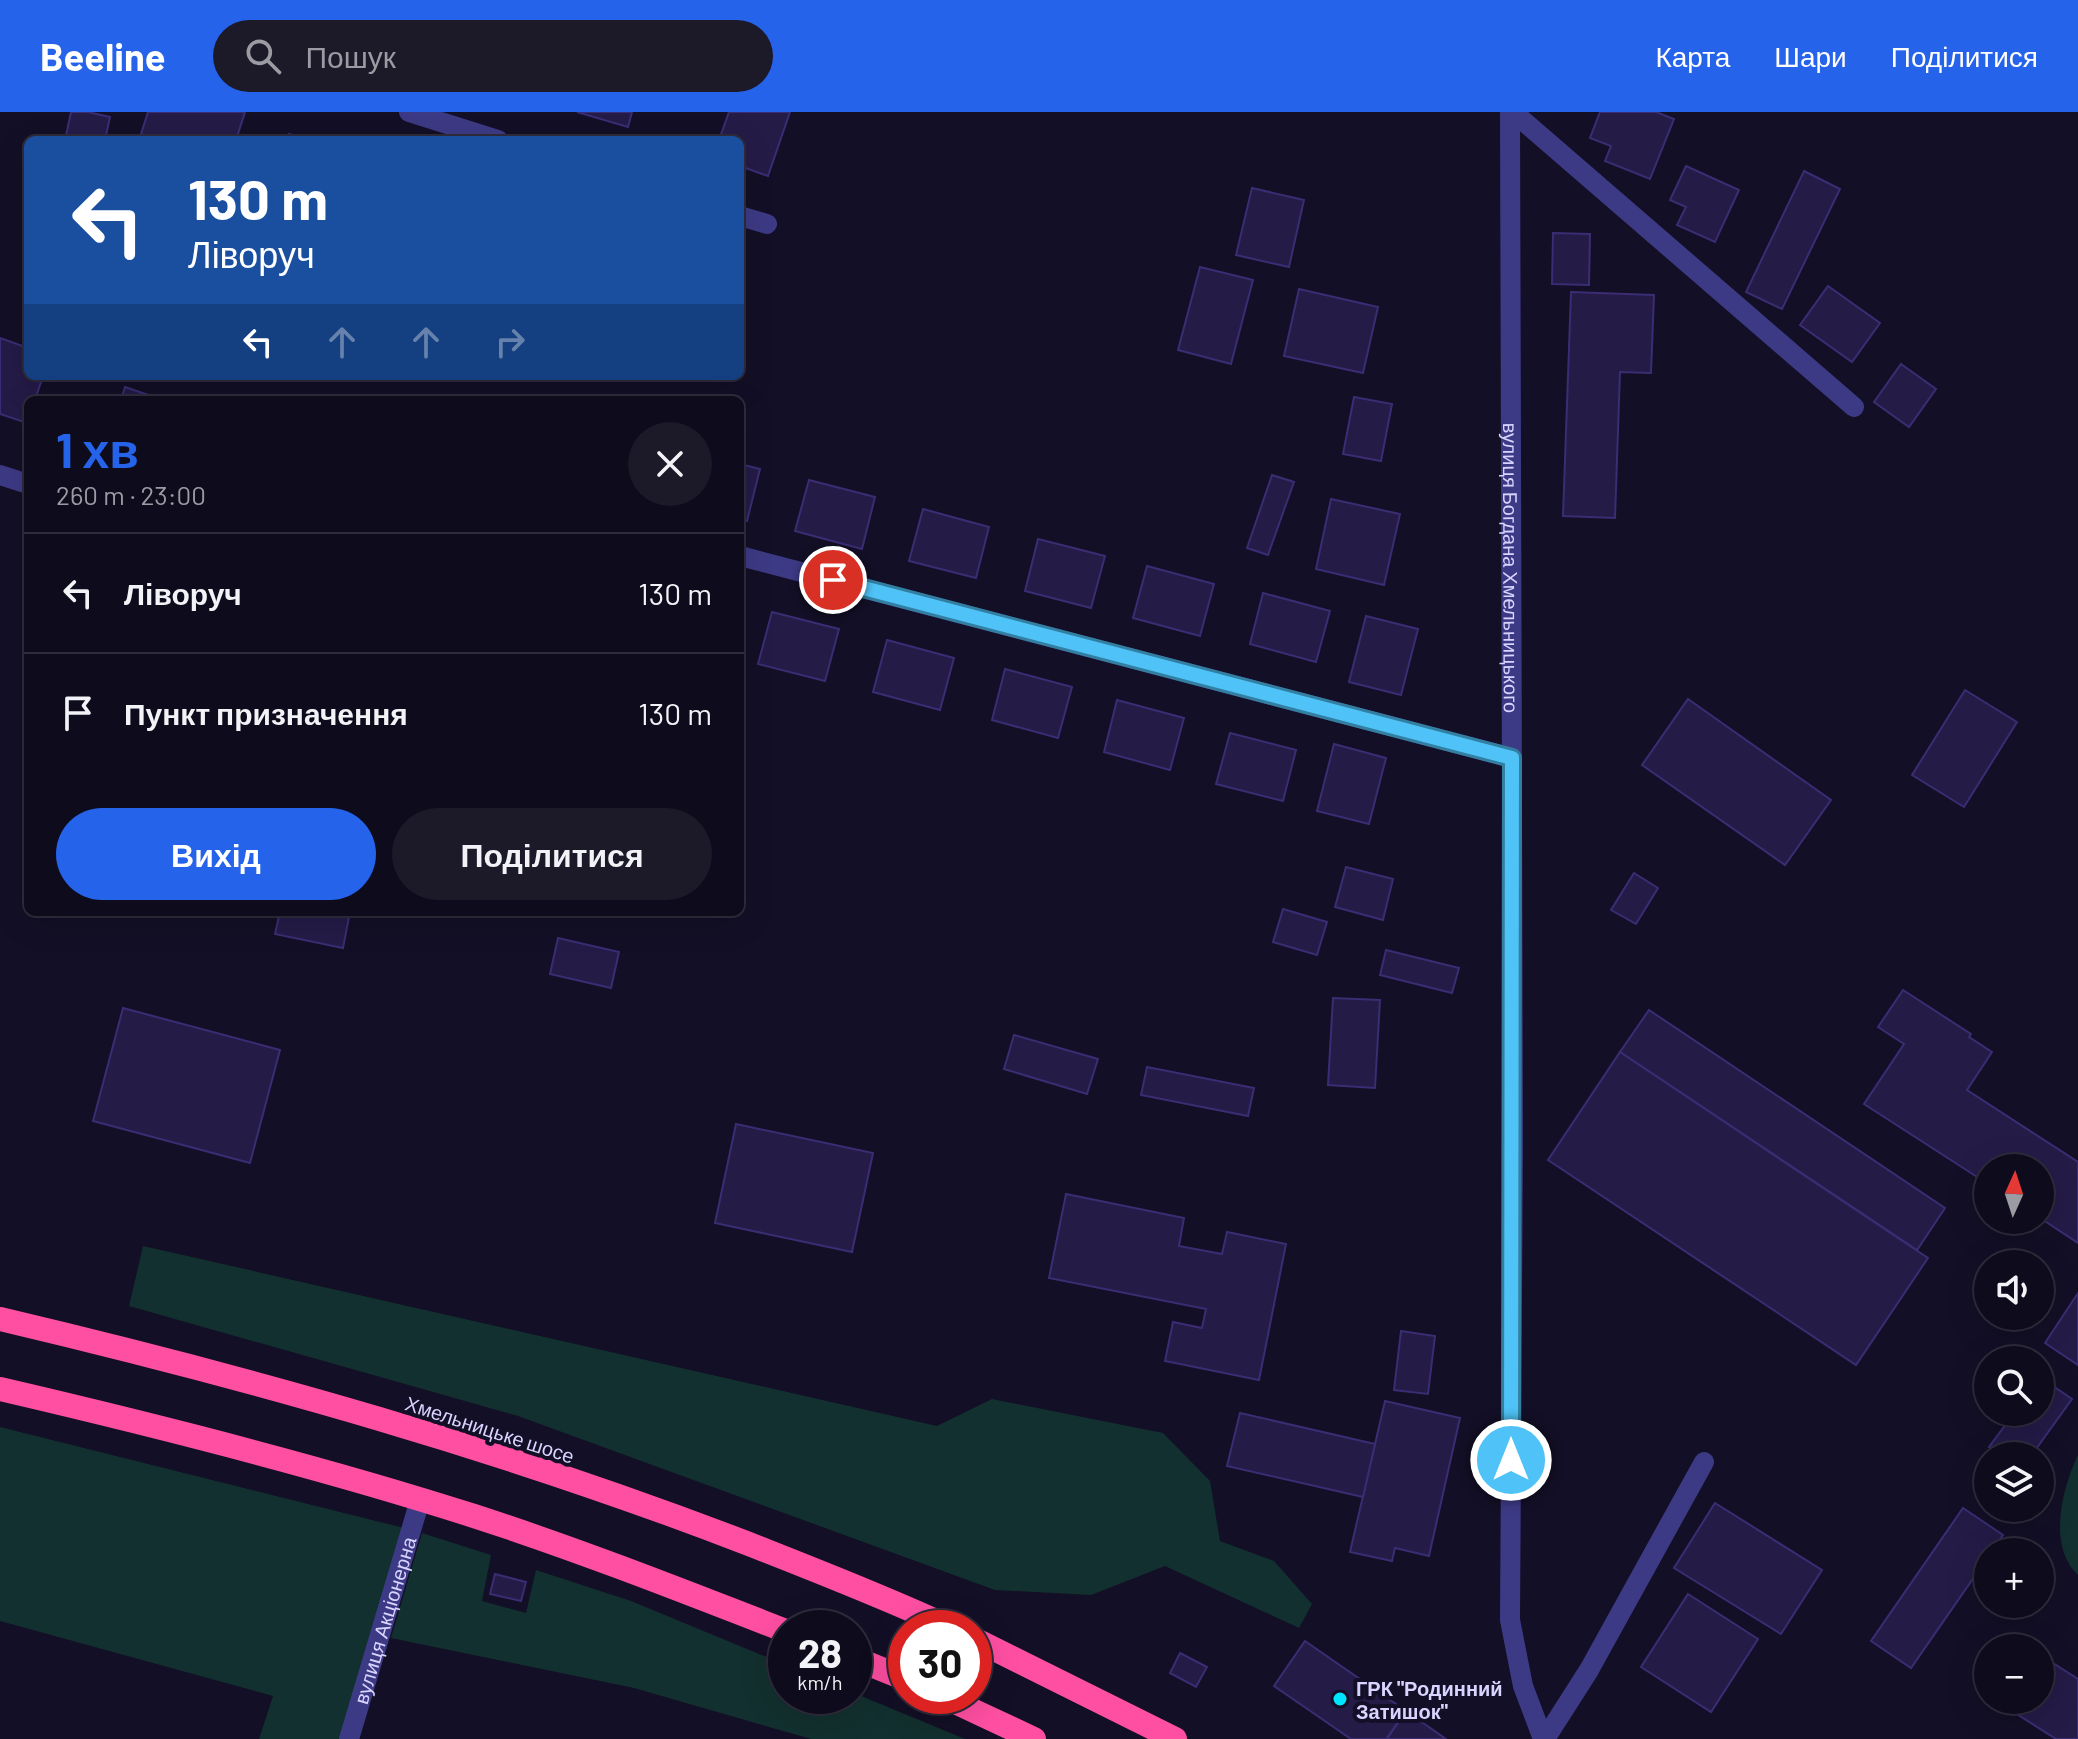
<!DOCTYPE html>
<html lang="uk">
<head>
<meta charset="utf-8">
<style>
  :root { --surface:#0e0b1c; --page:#1c1929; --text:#f1f3f6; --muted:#9b9ba3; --line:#2e2b3b; --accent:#2563eb }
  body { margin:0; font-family:Barlow,sans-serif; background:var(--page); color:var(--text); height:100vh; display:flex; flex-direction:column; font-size:30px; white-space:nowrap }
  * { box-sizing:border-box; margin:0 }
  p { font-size:26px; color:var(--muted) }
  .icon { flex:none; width:44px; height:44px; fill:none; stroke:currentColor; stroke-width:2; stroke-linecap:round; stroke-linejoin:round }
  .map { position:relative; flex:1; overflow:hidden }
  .sheet { position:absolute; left:24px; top:284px; width:720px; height:520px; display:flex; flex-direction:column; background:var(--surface); border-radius:12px; box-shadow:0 8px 32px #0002,0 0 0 2px var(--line) }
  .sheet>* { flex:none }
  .banner { position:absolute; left:24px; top:24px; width:720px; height:244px; border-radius:12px; box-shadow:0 8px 32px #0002,0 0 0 2px var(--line); background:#1a4fa0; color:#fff; overflow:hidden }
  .needle { width:52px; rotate:3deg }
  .controls { position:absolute; left:1974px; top:1042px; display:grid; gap:16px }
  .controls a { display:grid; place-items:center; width:80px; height:80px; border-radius:50%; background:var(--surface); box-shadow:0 8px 32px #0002,0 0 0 2px var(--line); font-size:40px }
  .speed { position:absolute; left:768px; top:1498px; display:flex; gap:16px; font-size:40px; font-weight:700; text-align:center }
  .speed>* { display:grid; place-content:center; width:104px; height:104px; border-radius:50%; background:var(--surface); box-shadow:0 8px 32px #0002,0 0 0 2px var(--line); line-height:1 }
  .speed small { font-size:20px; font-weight:400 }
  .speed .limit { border:12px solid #d22; background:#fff; color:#111 }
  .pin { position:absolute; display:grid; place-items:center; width:68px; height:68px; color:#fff; margin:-34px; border:4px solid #fff; border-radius:50%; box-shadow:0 2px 8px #0007 }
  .me { position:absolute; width:88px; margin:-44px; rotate:0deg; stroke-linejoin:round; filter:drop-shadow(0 0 6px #0008) }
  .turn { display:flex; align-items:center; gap:28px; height:168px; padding:0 32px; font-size:36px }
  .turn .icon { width:104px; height:104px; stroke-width:2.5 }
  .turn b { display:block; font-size:56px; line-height:68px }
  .lanes { display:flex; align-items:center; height:76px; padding:0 32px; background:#0003; justify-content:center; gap:40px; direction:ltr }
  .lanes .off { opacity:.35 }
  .round { display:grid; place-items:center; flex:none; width:84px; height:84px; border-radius:42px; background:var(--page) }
  .summary { display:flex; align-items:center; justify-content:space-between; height:136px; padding:0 32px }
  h1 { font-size:48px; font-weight:700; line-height:60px; color:var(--accent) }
  .primary-button { display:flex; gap:16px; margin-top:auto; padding:16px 32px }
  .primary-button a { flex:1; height:92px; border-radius:48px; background:var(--accent); color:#fff; font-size:32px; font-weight:700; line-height:92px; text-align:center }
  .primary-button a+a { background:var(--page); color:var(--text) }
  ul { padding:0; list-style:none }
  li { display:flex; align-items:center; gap:24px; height:120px; padding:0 32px; border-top:2px solid var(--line) }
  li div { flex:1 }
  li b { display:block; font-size:30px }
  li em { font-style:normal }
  header { display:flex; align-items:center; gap:48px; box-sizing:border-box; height:112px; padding:0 40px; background:var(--accent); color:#fff }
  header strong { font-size:38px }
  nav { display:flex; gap:44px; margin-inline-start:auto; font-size:28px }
  .search { width:560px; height:72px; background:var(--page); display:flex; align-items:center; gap:20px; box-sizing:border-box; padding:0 28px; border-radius:44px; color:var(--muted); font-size:30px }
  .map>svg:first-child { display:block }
</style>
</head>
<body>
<header>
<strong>Beeline</strong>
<div class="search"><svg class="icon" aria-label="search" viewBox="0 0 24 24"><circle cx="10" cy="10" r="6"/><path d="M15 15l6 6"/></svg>Пошук</div>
<nav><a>Карта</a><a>Шари</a><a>Поділитися</a></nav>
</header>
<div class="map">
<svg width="2078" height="1627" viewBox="0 0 2078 1627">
  <rect width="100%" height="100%" fill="#130f26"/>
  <!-- green -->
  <g fill="#12302f">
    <polygon points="143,1134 937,1314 992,1287 1163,1321 1210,1369 1220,1429 1274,1449 1312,1492 1299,1516 1165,1454 1091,1483 995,1478 518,1304 129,1194"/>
    <polygon points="0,1315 412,1418 349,1627 259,1627 273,1584 0,1509"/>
    <path d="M2078 1343V1463C2047 1434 2062 1376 2078 1343Z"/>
    <polygon points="422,1421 491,1443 482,1489 526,1501 536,1458 631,1489 786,1553 786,1584 854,1584 854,1581 965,1627 811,1627 634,1576 391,1526"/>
  </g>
  <!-- building -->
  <g fill="#241b47" stroke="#3b2d73" stroke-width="2">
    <polygon points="71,0 88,0 110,5 105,28 65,28"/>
    <polygon points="148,0 245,0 236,28 159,28 141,22"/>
    <polygon points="577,0 632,0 628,15"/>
    <polygon points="729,0 790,0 768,64 740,54 740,28 719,28"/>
    <polygon points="1600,0 1656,0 1674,7 1650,67 1605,49 1611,34 1590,26"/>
    <polygon points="289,22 310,28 287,28"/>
    <polygon points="1686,54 1739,78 1715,130 1677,113 1686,95 1670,88"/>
    <polygon points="1804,59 1840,77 1782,197 1746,180"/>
    <polygon points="1252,76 1304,88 1289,155 1236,143"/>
    <polygon points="1553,121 1590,122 1589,173 1552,172"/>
    <polygon points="1200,155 1253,168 1231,252 1178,238"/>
    <polygon points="1828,174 1880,211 1852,250 1800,213"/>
    <polygon points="1299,177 1378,195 1363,261 1284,244"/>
    <polygon points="1571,180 1654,183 1651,261 1620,260 1615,406 1563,404"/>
    <polygon points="0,226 28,236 28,264 43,264 35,288 28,288 27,311 0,302"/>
    <polygon points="1901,252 1936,277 1909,315 1874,290"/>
    <polygon points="125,275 163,288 121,288"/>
    <polygon points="1354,285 1392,292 1381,349 1343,342"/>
    <polygon points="740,352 760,357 747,409 740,407"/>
    <polygon points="1272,363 1294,370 1268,443 1247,436"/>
    <polygon points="809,368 875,385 862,437 795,419"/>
    <polygon points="1331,387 1400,402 1384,473 1316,457"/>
    <polygon points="923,397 989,415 976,466 909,449"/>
    <polygon points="1038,427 1105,444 1091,496 1025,479"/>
    <polygon points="1147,454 1214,472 1200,524 1133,506"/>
    <polygon points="1263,481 1330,499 1316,550 1250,532"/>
    <polygon points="772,500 839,517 825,569 758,552"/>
    <polygon points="1366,504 1418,517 1401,583 1349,570"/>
    <polygon points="887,528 954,546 940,598 873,580"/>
    <polygon points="1005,557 1072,575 1058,626 992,608"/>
    <polygon points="1965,578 2017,610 1964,695 1912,663"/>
    <polygon points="1688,587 1831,688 1785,753 1642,653"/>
    <polygon points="1117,588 1184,606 1170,658 1104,640"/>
    <polygon points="1230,621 1296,638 1283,689 1216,672"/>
    <polygon points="1334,632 1386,646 1369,712 1317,699"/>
    <polygon points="1346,755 1393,767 1383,808 1335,795"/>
    <polygon points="1634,761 1658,776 1636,812 1611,798"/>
    <polygon points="1283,797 1327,810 1317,843 1273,830"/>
    <polygon points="280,800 350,800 343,836 275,822"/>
    <polygon points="558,826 619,840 611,876 550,862"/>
    <polygon points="1386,838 1459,856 1452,881 1380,863"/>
    <polygon points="1903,878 1971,922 1969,925 1992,940 1967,978 2078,1050 2078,1131 2040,1106 2040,1056 1988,1056 1988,1072 1864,992 1904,932 1878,915"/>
    <polygon points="1333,886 1380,888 1375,976 1328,973"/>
    <polygon points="123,896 280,938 250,1051 93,1009"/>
    <polygon points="1649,898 1945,1096 1917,1138 1620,940"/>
    <polygon points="1014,923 1098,947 1087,982 1004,957"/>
    <polygon points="1620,940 1928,1146 1856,1253 1548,1048"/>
    <polygon points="1147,955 1254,976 1248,1004 1141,983"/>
    <polygon points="736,1012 873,1041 852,1140 715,1111"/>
    <polygon points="1066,1082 1184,1106 1179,1134 1222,1142 1227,1120 1286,1132 1259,1268 1165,1249 1173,1210 1202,1216 1206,1197 1049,1166"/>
    <polygon points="2078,1181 2078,1253 2045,1231"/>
    <polygon points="1401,1219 1435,1224 1428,1282 1394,1278"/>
    <polygon points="2040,1265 2072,1287 2031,1344 2001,1344 1989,1335 2015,1300 2040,1300"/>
    <polygon points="1385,1289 1460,1306 1429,1444 1395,1436 1392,1449 1350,1440"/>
    <polygon points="1240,1301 1375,1332 1363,1385 1227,1354"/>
    <polygon points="1715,1391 1822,1458 1781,1522 1674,1456"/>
    <polygon points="1963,1396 2003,1423 1991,1440 1988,1440 1988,1445 1911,1556 1871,1529"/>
    <polygon points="495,1462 526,1470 521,1489 490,1482"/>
    <polygon points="1688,1482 1758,1527 1711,1600 1641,1555"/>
    <polygon points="1305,1529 1406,1599 1386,1627 1351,1627 1274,1574"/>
    <polygon points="1180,1541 1207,1555 1196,1575 1170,1561"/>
    <polygon points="2045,1546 2078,1567 2078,1627 2056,1627 2012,1599 2019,1588 2040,1588 2040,1555"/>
    <polygon points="1406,1599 1446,1627 1387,1627"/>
  </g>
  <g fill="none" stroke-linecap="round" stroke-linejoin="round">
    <!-- minor -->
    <g stroke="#3d3a85" stroke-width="20">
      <polyline points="409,0 498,28"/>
      <path id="s1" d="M1510 0 1513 1030 1510 1508 1523 1574 1543 1627"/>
      <polyline points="1513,0 1854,295"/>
      <polyline points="740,104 767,112"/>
      <polyline points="0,363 28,372"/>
      <polyline points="740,444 1512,646"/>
      <path id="s2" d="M349 1627 420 1388"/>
      <polyline points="1545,1627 1589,1558 1704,1350"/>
    </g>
    <!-- highway -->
    <g stroke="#ff4fa3" stroke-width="24">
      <path d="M0 1207C254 1267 506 1338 749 1432 817 1459 885 1485 951 1516"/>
      <path d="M0 1277C159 1314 318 1354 474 1404 579 1438 683 1479 786 1519"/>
      <polyline points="974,1527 1175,1627"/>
      <polyline points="854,1546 906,1567"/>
      <polyline points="942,1584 1034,1627"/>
    </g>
  </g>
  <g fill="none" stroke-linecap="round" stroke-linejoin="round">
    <defs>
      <polyline id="route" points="833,468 1512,646 1511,1348"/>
    </defs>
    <!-- route casing -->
    <use href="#route" stroke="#337fa1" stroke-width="20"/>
    <!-- route -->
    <use href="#route" stroke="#4fc3f7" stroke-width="14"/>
  </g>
  <!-- markers -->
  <circle fill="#00e5ff" stroke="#130f26" stroke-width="3" cx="1340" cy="1587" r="8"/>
  <g text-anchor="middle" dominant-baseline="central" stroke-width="8" stroke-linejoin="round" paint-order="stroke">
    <!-- street labels -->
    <g font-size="20" fill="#d9d4ff" stroke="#130f26">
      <text stroke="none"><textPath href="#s1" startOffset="456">вулиця Богдана Хмельницького</textPath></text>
      <text transform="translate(490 1317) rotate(18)">Хмельницьке шосе</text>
      <text stroke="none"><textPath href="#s2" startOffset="124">вулиця Акціонерна</textPath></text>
    </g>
    <!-- poi labels -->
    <g font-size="20" font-weight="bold" fill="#d9d4ff" stroke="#130f26" text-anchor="start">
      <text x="1356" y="1576">ГРК "Родинний<tspan x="1356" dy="23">Затишок"</tspan></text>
    </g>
  </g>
</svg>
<div class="controls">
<a><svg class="needle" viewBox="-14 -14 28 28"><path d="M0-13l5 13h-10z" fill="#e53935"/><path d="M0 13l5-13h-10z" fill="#9b9ba3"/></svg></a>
<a><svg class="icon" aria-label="sound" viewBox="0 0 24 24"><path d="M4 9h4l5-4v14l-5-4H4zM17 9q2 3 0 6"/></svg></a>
<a><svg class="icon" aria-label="search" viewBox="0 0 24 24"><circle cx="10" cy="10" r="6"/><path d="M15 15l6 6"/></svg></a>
<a><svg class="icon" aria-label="layers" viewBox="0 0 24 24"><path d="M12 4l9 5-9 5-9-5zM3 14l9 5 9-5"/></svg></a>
<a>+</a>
<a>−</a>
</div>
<div class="speed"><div>28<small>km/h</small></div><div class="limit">30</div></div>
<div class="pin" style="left:833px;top:468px;background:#d93025"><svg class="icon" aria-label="arrive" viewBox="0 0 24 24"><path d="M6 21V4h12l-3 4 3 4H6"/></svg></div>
<svg class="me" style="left:1511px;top:1348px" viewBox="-20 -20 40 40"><circle r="17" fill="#4fc3f7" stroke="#fff" stroke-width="3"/><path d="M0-11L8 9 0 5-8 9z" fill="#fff"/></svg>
<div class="banner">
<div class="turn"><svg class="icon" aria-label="left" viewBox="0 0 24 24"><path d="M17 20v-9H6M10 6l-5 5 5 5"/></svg><div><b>130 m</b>Ліворуч</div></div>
<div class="lanes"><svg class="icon" aria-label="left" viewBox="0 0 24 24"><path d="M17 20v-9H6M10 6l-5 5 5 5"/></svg><svg class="icon off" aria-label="ahead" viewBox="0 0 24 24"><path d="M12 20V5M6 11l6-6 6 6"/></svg><svg class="icon off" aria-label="ahead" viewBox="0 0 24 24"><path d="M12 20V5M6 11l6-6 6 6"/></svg><svg class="icon off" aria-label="right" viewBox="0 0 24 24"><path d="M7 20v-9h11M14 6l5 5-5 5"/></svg></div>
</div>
<section class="sheet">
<div class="summary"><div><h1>1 хв</h1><p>260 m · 23:00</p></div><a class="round"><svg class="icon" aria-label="close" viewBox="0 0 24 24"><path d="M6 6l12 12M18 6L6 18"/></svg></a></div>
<ul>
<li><svg class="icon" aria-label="left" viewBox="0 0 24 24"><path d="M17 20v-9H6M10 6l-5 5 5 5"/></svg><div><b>Ліворуч</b></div><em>130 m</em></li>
<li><svg class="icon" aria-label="arrive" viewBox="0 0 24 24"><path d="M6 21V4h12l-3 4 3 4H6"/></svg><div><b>Пункт призначення</b></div><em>130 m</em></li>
</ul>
<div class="primary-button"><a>Вихід</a><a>Поділитися</a></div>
</section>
</div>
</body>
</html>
